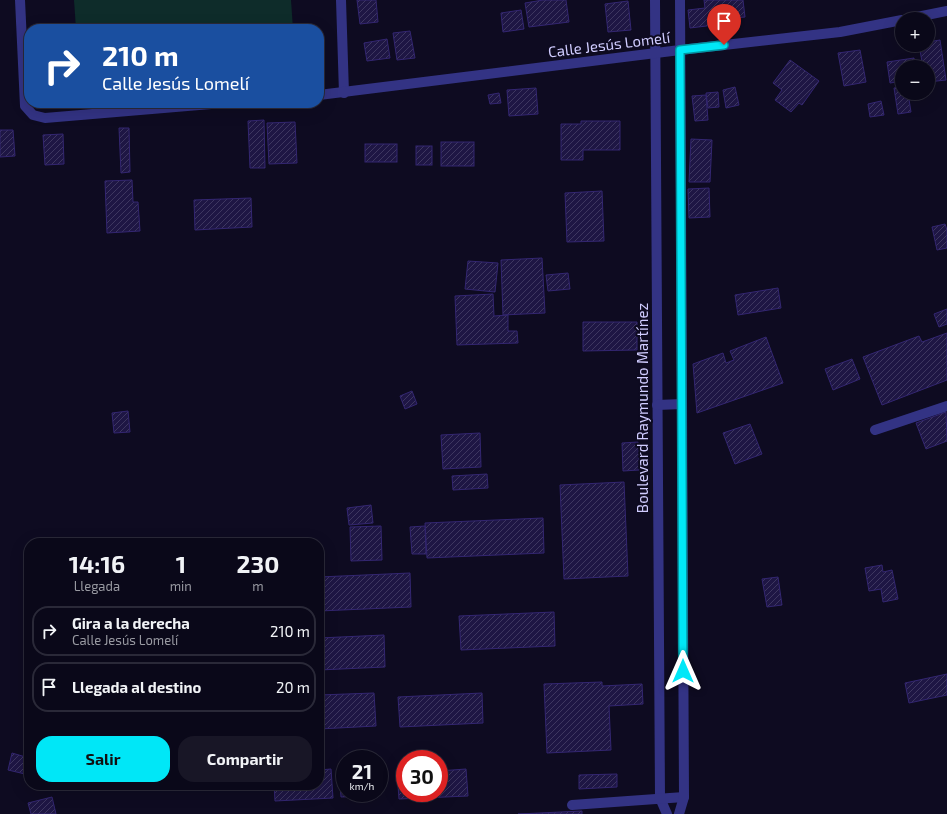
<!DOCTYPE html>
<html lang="es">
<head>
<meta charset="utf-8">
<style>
  :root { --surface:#0a0819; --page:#181626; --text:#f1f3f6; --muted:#999aa2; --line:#2a2938; --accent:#00e7f7 }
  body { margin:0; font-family:"Exo 2",sans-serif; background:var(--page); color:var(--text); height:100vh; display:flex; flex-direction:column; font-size:15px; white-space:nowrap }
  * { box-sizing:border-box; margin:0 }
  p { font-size:13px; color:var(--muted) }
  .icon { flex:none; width:22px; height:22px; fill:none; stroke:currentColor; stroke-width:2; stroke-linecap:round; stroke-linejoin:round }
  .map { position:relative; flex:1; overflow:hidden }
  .drawer { position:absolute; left:24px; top:538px; width:300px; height:252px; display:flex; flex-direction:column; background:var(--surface); border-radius:16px; box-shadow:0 4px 16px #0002,0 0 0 1px var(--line) }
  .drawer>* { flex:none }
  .top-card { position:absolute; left:24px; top:24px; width:300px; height:84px; border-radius:16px; box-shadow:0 4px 16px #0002,0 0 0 1px var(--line); background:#1a4fa0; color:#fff; overflow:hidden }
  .buttons { position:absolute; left:895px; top:12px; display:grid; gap:8px }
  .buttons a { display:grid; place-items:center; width:40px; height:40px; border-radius:50%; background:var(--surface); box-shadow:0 4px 16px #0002,0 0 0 1px var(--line); font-size:20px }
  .speed { position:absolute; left:336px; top:750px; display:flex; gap:8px; font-size:20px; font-weight:700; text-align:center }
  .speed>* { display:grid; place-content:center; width:52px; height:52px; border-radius:50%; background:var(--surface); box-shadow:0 4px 16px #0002,0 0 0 1px var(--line); line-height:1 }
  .speed small { font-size:10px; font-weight:400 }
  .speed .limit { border:6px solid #d22; background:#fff; color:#111 }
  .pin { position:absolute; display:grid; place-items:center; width:34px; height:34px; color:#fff; margin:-41px -17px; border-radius:50% 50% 50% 0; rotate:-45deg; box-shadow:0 0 4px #0007 }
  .pin .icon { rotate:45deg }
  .me { position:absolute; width:44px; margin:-22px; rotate:0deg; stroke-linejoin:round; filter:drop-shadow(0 0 3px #0008) }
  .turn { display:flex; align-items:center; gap:14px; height:84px; padding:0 12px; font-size:18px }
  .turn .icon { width:52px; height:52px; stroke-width:2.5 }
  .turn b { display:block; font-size:28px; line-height:34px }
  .eta { display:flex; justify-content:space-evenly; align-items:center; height:68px; text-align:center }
  .eta b { font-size:24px; font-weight:700; line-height:28px }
  .cta { display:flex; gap:8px; margin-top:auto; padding:8px 12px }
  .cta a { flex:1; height:46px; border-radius:16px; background:var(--accent); color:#111; font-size:16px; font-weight:700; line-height:46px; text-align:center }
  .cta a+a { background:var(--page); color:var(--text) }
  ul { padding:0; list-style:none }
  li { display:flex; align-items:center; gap:12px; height:50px; margin:0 8px 6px; padding:0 4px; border:2px solid var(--line); border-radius:16px }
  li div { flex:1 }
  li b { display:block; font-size:15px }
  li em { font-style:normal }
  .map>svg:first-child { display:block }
</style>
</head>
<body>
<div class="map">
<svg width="947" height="814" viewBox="0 0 947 814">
  <defs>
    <pattern id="building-hatch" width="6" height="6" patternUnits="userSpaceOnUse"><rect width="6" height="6" fill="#1e1644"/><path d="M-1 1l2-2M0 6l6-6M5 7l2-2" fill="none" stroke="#3e3760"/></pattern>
  </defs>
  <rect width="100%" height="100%" fill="#0e0b21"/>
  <!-- garden -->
  <polygon fill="#0e2c2a" points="74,0 291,0 293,29 76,29"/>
  <!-- building -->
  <g fill="url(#building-hatch)" stroke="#332671">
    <polygon points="357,0 376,0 378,22 360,24"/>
    <polygon points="543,0 566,0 569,22 529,27 525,3"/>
    <polygon points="704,0 743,0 745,17 724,19 723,24 690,28 688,10 705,8"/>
    <polygon points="628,1 631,30 608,32 605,4"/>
    <polygon points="521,10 524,29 503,32 501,13"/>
    <polygon points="410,31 415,58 397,60 393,33"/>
    <polygon points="387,39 390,58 367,61 364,43"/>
    <polygon points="940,40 946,80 928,82 928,67 923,67 919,45 928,45 928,42"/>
    <polygon points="860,50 866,82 844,86 838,53"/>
    <polygon points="914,58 915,67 902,67 902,81 890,83 887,62"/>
    <polygon points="790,60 819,81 802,105 799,103 791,112 775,100 782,90 773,83"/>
    <polygon points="735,87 739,105 726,108 723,90"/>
    <polygon points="902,87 902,93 908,93 911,112 898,114 894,88"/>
    <polygon points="536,88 538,114 509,116 507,90"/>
    <polygon points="718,92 719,107 708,108 706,93"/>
    <polygon points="499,93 501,103 490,104 488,95"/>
    <polygon points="706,95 708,120 695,121 692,96"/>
    <polygon points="881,101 884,115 870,117 868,104"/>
    <polygon points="264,120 265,168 250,168 248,121"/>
    <polygon points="581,121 620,121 620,150 583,150 583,160 561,160 561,124 581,124"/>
    <polygon points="295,122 297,163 269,164 267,123"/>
    <polygon points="119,128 129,128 130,172 121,173"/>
    <polygon points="0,130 13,130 15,156 0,157"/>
    <polygon points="63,134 64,164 45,165 43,135"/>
    <polygon points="691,139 712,140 710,182 689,182"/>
    <rect x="441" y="142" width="33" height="24"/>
    <rect x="365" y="144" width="32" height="18"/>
    <rect x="416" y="146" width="16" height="19"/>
    <polygon points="132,180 133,202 138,202 140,231 107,233 105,181"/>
    <polygon points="709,188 710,217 689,218 688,189"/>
    <polygon points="602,191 604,241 567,242 565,193"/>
    <polygon points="251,198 252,227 195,230 194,200"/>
    <polygon points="945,224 947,230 947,248 937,250 932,227"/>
    <polygon points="542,258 545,313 503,315 501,260"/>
    <polygon points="468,261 498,263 495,292 465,289"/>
    <polygon points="568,273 570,289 548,291 546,275"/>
    <polygon points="778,288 781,308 738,315 735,295"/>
    <polygon points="493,294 494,316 508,315 508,331 517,331 518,343 457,345 455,296"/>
    <polygon points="947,309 947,324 939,327 934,314"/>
    <polygon points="583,322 637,322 637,350 583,351"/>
    <polygon points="947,333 947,380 882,405 863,357 919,336 922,342"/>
    <polygon points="766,337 783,383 697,413 693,364 723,353 726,363 734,360 730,351"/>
    <polygon points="852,359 860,379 833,390 825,369"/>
    <polygon points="412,391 417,404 405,409 400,396"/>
    <polygon points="128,411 130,432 114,433 112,413"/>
    <polygon points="946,412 947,441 926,449 916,423"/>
    <polygon points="750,424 762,454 735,464 723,433"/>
    <polygon points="480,433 481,467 443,469 441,435"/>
    <polygon points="638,442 639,470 623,471 622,443"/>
    <polygon points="487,474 488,488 453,490 452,476"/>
    <polygon points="624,482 628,576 564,579 560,485"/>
    <polygon points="371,505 373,523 349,525 347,508"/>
    <polygon points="543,518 544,553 427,558 425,523"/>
    <polygon points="381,526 382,560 351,561 350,527"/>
    <polygon points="425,526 426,554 412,554 410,527"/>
    <polygon points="882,565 883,572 892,570 898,599 883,602 881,589 869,591 865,568"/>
    <polygon points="410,573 411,607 319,611 319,577"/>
    <polygon points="778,577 782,605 767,607 762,579"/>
    <polygon points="554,612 555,646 461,650 459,616"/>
    <polygon points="384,635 385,667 319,670 319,638"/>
    <polygon points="947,674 947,695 909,703 905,683"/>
    <polygon points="602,682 602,686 642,684 643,704 609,706 611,750 547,753 544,684"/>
    <polygon points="374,693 376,726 319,729 319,695"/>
    <polygon points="482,693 483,723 400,727 398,697"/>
    <polygon points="12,753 29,758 25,774 8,770"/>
    <polygon points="345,768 345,793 370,793 370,796 341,797 339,769"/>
    <polygon points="331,769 333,798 275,801 274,785 319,785 319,770"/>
    <polygon points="466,769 468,796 399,799 397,772 405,772 405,793 439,793 439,771"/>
    <polygon points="617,774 617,787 579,789 579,775"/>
    <polygon points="52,797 56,814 31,814 28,803"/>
    <polygon points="582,811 582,814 518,814"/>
  </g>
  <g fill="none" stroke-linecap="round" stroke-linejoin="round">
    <!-- minor -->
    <g stroke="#333384" stroke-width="10">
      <polyline points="20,0 25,106 33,115 45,118 223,103"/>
      <polyline points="341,0 344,93"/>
      <polyline points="655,0 660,798 667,814"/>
      <polyline points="907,19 947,11"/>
      <polyline points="319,95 680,50 840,32 902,20"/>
      <polyline points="657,405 682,404"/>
      <polyline points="875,430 947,406"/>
      <polyline points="572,805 684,797"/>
      <polyline points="679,814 684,797 680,0"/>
    </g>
  </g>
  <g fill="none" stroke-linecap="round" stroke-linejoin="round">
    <defs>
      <polyline id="route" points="683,671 680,50 724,45"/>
    </defs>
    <!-- route casing -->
    <use href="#route" stroke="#0096a1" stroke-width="10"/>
    <!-- route -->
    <use href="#route" stroke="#00e7f7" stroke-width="7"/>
  </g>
  <g text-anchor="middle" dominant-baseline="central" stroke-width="4" stroke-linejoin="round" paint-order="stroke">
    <!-- street labels -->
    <g font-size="15" fill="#d0ccff" stroke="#0e0b21">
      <text transform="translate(609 44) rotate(-7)">Calle Jesús Lomelí</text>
      <text transform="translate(642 408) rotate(-90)">Boulevard Raymundo Martínez</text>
    </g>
  </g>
</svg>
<div class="buttons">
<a>+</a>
<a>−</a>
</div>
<div class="speed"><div>21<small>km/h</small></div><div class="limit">30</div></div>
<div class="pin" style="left:724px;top:45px;background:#d93025"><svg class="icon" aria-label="arrive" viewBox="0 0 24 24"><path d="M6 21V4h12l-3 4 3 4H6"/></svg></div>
<svg class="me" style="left:683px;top:671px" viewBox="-20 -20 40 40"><path d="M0-17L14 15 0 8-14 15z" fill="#00e7f7" stroke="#fff" stroke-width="4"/></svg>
<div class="top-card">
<div class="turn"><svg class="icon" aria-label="right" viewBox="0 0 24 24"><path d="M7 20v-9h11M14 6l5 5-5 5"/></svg><div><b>210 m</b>Calle Jesús Lomelí</div></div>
</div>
<section class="drawer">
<div class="eta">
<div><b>14:16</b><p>Llegada</p></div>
<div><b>1</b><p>min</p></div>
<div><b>230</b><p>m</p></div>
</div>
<ul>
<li><svg class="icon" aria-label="right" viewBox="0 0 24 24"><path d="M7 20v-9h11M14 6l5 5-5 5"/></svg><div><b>Gira a la derecha</b><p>Calle Jesús Lomelí</p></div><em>210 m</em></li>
<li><svg class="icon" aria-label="arrive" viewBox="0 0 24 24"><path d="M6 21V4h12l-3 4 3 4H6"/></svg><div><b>Llegada al destino</b></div><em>20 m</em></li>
</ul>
<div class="cta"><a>Salir</a><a>Compartir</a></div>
</section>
</div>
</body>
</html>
